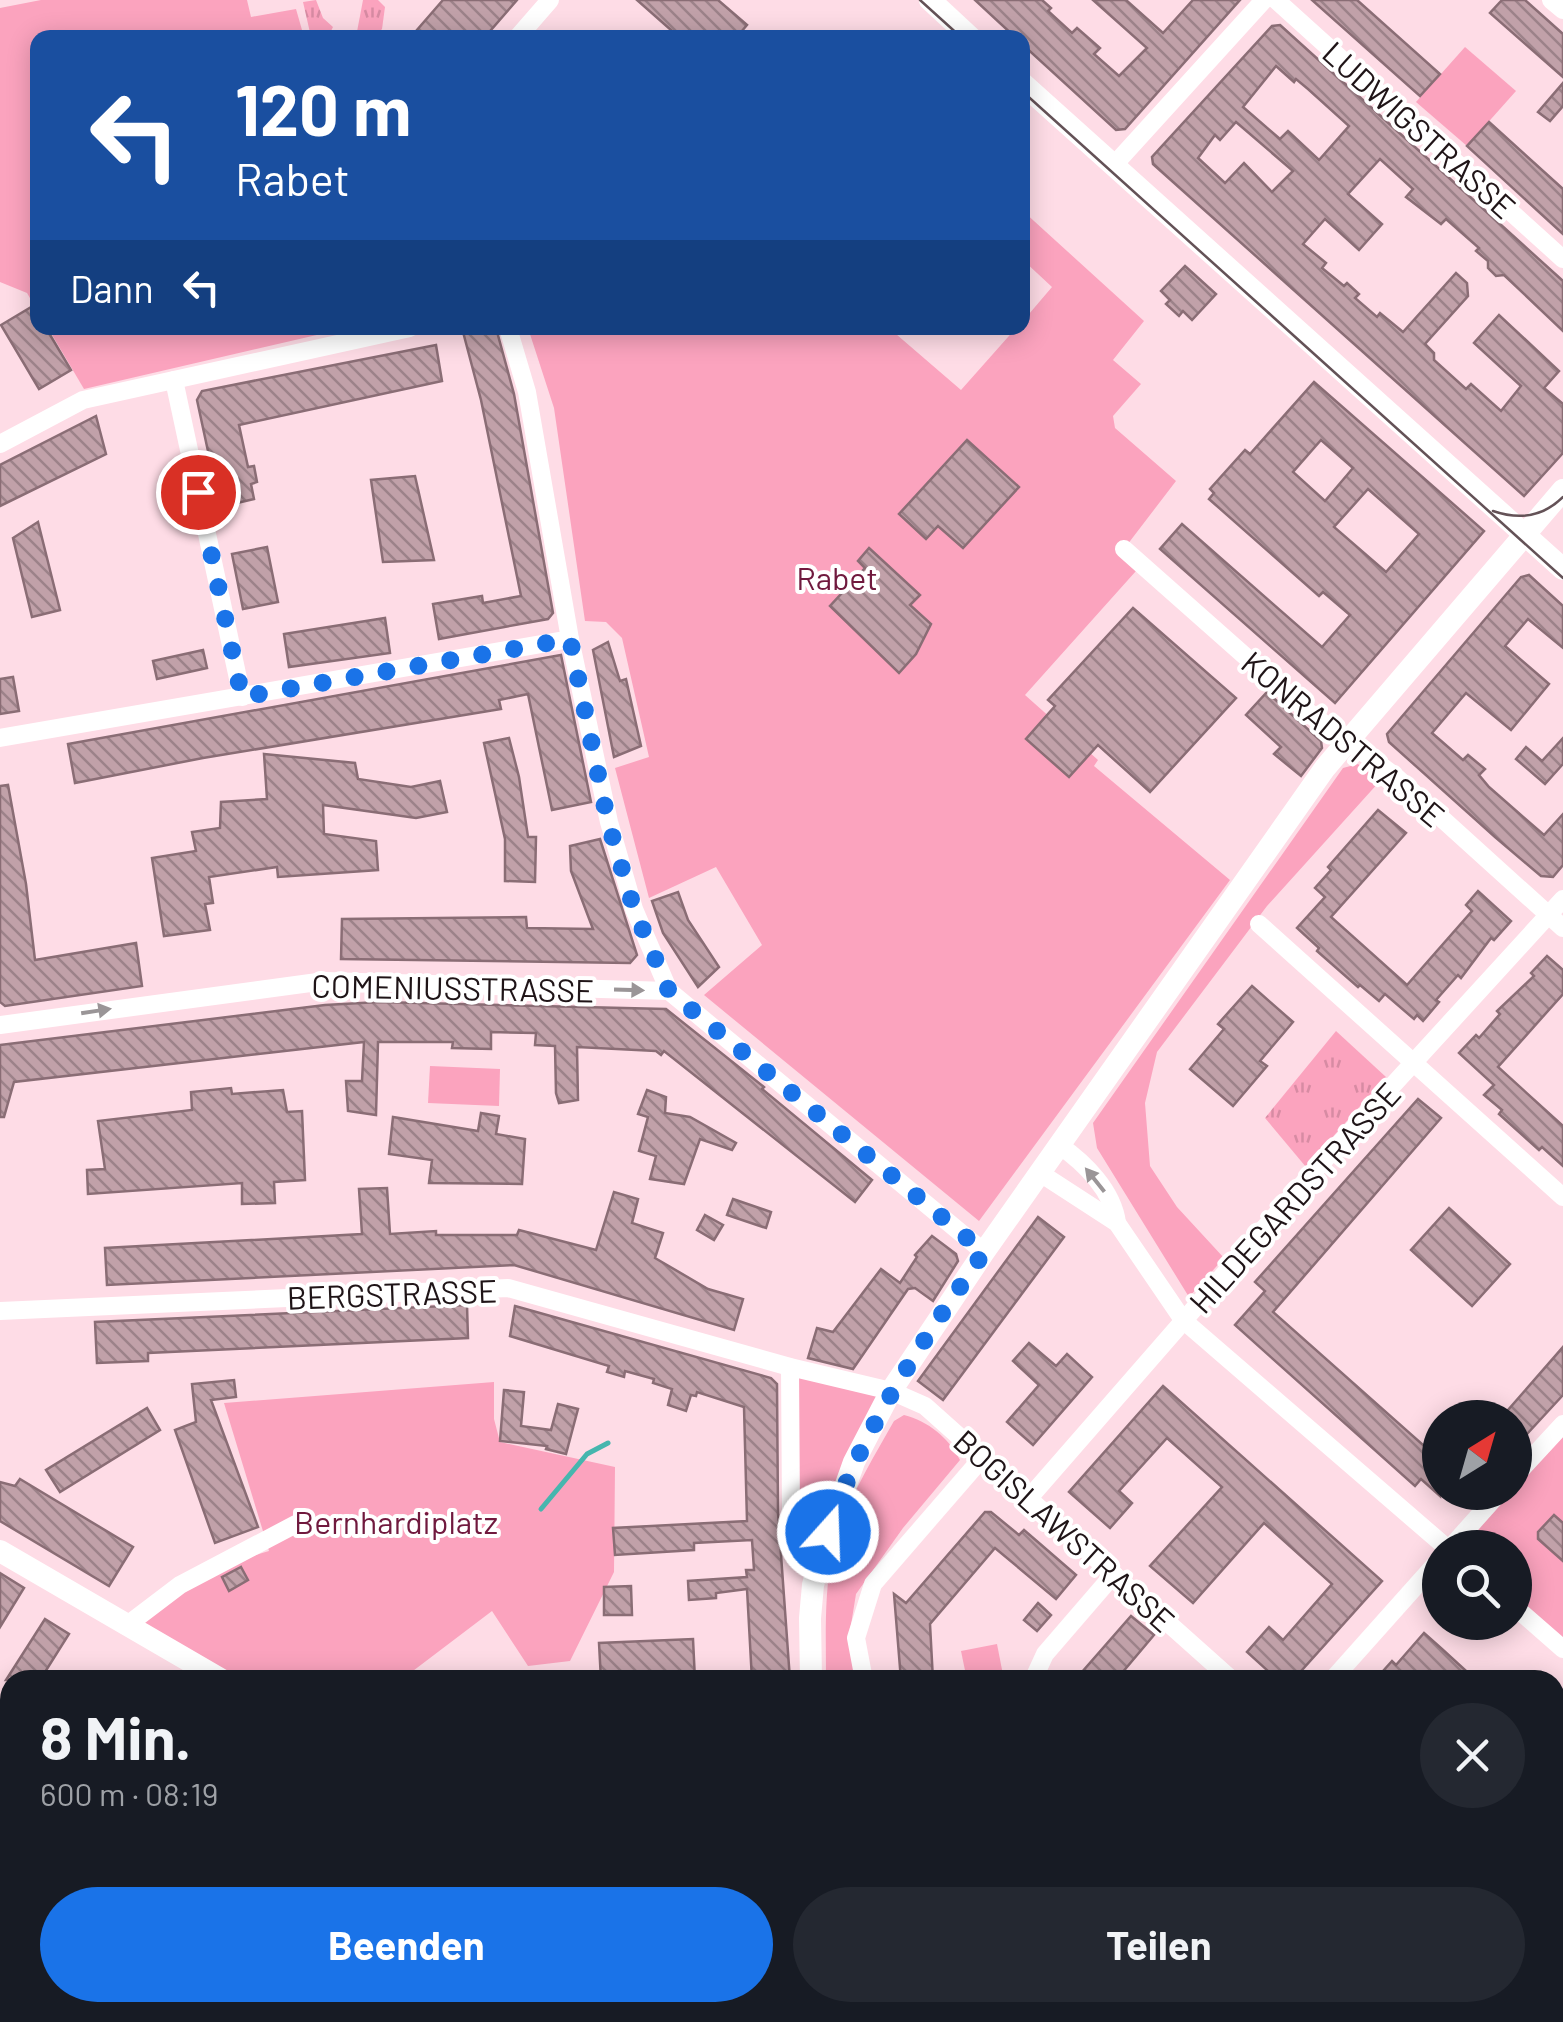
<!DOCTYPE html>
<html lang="de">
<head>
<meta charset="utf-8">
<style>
  :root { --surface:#171b24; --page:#242831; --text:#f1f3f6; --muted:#9ea1a6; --accent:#1a73e8 }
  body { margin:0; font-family:Barlow,sans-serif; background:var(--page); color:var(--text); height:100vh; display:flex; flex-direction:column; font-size:38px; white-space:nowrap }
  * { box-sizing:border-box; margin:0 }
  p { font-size:32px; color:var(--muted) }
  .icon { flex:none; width:55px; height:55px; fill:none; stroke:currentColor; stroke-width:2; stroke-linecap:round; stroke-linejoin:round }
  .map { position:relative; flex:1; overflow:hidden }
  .details { position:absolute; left:0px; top:1670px; width:1565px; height:352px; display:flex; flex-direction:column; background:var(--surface); border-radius:30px 30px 0 0; box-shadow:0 5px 25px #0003 }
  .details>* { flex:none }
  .banner { position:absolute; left:30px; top:30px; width:1000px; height:305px; border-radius:20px; box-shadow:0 5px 25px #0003; background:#1a4fa0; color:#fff; overflow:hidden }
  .needle { width:65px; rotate:37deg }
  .controls { position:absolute; left:1422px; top:1400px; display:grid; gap:20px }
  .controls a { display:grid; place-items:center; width:110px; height:110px; border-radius:50%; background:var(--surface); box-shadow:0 5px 25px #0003; font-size:50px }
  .pin { position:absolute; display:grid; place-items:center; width:85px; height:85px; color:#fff; margin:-42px; border:5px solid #fff; border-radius:50%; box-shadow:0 2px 10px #0007 }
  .me { position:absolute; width:110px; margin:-55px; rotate:20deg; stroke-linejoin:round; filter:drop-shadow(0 0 8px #0008) }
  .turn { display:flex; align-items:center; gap:35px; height:210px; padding:0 40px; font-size:45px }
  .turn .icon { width:130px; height:130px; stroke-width:2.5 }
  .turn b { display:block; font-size:70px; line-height:85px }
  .then { display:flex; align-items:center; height:95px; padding:0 40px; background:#0003; gap:20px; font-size:38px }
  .round { display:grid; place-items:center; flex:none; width:105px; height:105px; border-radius:52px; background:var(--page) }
  .summary { display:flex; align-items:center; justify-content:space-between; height:170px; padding:0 40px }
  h1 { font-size:60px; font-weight:700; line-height:75px }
  .button { display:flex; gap:20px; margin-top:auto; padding:20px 40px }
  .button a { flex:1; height:115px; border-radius:60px; background:var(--accent); color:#fff; font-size:40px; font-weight:700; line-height:115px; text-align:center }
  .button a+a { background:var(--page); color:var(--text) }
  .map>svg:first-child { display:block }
</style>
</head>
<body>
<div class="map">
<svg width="1563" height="2022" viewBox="0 0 1563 2022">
  <defs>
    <pattern id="grass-tufts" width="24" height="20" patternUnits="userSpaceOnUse" patternTransform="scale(2.5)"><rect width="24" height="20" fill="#fba3be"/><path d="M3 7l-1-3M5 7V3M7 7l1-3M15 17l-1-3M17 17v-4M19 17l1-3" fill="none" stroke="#d78ba3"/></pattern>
    <pattern id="building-back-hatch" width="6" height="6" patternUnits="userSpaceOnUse" patternTransform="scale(2.5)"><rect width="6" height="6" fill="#c1a1a9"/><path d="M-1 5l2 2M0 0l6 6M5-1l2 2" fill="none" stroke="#9c8289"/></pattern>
  </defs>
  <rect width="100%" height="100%" fill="#fedce6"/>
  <!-- grass -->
  <g fill="url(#grass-tufts)">
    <polygon points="316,0 323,18 333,27 328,37 311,37 303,2"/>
    <polygon points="363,0 378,0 385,7 382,29 375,37 356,37"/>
    <polygon points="1336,1031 1386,1077 1306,1167 1265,1118"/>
  </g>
  <!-- green -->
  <g fill="#fba3be">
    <polygon points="41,0 247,0 251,17 296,9 304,37 38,38 37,310 27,293 0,282 0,8"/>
    <polygon points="1465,47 1516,91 1467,146 1416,102"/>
    <polygon points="1023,211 1144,321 1113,360 1141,384 1113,416 1115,428 1176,481 1124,549 1136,571 1025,695 1098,760 1094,766 1230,880 979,1221 704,995 762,945 716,867 649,898 615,768 649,757 622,638 606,622 585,621 554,408 528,328 889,328 961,390 1016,328 1022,328 1023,321 1052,287 1023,260"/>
    <polygon points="48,328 347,328 84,389"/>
    <polygon points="1358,764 1380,781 1267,906 1157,1052 1145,1103 1150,1166 1177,1207 1224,1258 1189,1297 1097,1148 1093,1123 1343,768"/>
    <polygon points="430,1066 500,1069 499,1106 428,1103"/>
    <polygon points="790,1367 891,1391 822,1552 791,1513"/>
    <path d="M494 1382V1419L500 1442 615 1467 614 1572 570 1661 528 1666 492 1611 401 1680H240L135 1624C178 1594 219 1565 269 1551L224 1403Z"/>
    <path d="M904 1415C928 1421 949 1438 960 1460L903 1528 856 1594 849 1637 855 1680H826C826 1639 824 1596 832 1555 842 1508 871 1462 894 1421Z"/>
    <polygon points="1563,1424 1563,1649 1515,1607 1515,1548 1450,1548 1500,1493 1515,1492 1515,1476"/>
    <polygon points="997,1644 1004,1680 967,1680 961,1651"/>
    <polygon points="0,1859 10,1867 10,1942 0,1949"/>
    <polygon points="1559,1903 1563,1903 1563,1993 1555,1994 1555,1908"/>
    <polygon points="305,2012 412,2013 418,2022 300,2022 307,2017"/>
    <polygon points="1096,2012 1098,2022 865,2022 862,2013"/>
    <polygon points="1139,2012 1446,2013 1395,2022 1103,2022"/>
  </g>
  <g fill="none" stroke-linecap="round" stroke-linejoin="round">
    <!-- stream -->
    <polyline stroke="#46b6ae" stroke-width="5" points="541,1509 587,1454 608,1443"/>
  </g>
  <!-- building -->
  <g fill="url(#building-back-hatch)" stroke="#8a6d75" stroke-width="2.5" fill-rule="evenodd">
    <polygon points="443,0 517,0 484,38 410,38"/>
    <polygon points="637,0 718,0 747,25 736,38 680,38"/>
    <polygon points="975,0 1042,0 1051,8 1048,11 1072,33 1077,28 1100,48 1094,54 1119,76 1147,48 1093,0 1126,0 1163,33 1193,0 1240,0 1125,129 1116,130 1022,44 1022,38 1016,38"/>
    <polygon points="1312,0 1357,0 1440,74 1420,96"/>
    <polygon points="1502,0 1525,0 1563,34 1563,77 1490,13"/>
    <path d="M1280 25 1563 281V331L1504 275 1496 276 1488 268V261L1476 251 1479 248 1446 219 1441 224 1406 197 1413 189 1380 159 1348 194 1382 224 1359 250 1325 219 1303 244 1326 263 1322 268 1344 286 1347 283 1359 294 1355 298 1377 317 1380 313 1403 332 1456 273 1467 283 1468 296 1425 344 1434 353V360L1466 389 1471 384 1501 411 1521 386 1474 343 1499 315 1559 371 1544 388 1563 404V453L1524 496 1153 164 1152 157 1272 26ZM1276 66 1294 82 1296 79 1308 89 1349 126 1319 160 1288 131 1280 139 1243 107ZM1236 122 1293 171 1272 192 1244 163 1225 183 1198 158 1215 135 1220 140Z"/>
    <polygon points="1563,83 1563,106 1550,121 1538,112"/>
    <polygon points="1489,122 1563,189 1563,234 1467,146"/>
    <polygon points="1185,266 1216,294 1192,320 1183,311 1179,316 1166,304 1170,300 1161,291"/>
    <polygon points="38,303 38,328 46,328 71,370 39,389 1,325"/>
    <polygon points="462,328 496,328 514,394 553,613 548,619 439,639 433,604 482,596 483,603 521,596 481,400"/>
    <polygon points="436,345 442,381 239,425 248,467 254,466 257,482 251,484 254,499 220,507 197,400 202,391"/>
    <path d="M1314 382 1484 531 1335 703 1160 549 1182 524 1322 647 1350 615 1323 592 1319 596 1209 499 1214 493 1210 489 1245 450 1250 454ZM1321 440 1353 468 1325 501 1293 472ZM1368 489 1419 534 1386 572 1334 527Z"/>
    <polygon points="96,416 106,454 0,506 0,465"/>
    <polygon points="967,440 1019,487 963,548 938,526 926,539 899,514"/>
    <polygon points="415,476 434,560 383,562 371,480"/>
    <polygon points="38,522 60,610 32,617 13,538"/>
    <polygon points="267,547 278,602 243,609 232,554"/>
    <polygon points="869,548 920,595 910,605 931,624 916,654 899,673 830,606 865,568 858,561"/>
    <polygon points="1529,575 1563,606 1563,648 1528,619 1505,646 1549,684 1511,730 1466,693 1432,733 1463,760 1468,755 1485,769 1479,775 1489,787 1544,835 1563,814 1563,865 1553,877 1541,876 1495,837 1389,742 1387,734 1521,577"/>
    <polygon points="1133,608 1236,698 1150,792 1098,745 1069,777 1026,739 1055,706 1048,700"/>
    <polygon points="385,618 390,653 289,667 284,634"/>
    <polygon points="608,642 620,681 626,679 641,746 614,757 593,650"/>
    <polygon points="203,650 207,668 157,679 153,661"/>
    <polygon points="561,655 591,802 552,810 528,694 499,700 501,709 203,758 75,783 68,744"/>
    <polygon points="13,677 19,711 0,714 0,679"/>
    <polygon points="1267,692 1321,741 1322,748 1301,776 1274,754 1281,747 1246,715"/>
    <polygon points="509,738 519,777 528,837 536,837 535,882 505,881 505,839 484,743"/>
    <polygon points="1563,738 1563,764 1545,784 1516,759 1526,747 1542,761"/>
    <polygon points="264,754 355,763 358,779 411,787 440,781 447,812 416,818 323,805 324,834 376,841 378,870 278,877 277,867 209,877 213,903 205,904 210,930 164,936 152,858 196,851 192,832 220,828 221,802 267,799"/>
    <polygon points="8,785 26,884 35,960 136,943 142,986 5,1006 0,1002 0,786"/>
    <polygon points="1378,810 1406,833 1331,917 1407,985 1472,911 1466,905 1478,891 1511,921 1494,940 1491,938 1461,978 1458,975 1436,1000 1439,1002 1423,1021 1417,1015 1414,1019 1385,994 1379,1001 1360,985 1358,987 1317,951 1319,948 1297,928 1325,897 1315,888 1331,870 1328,867"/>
    <polygon points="600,839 637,955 630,963 341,959 342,919 526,917 527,928 593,929 571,871 570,846"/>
    <polygon points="678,892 688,920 719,967 698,987 663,933 652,901"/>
    <polygon points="1547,956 1563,970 1563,994 1498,1067 1563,1126 1563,1166 1542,1147 1539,1150 1499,1114 1502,1110 1484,1095 1494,1085 1459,1053 1476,1035 1479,1038 1500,1014 1497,1011 1534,976 1531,973"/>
    <polygon points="1252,986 1293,1022 1260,1061 1267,1066 1233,1106 1190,1069 1224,1029 1218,1024"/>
    <polygon points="379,1002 666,1009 764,1087 762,1089 872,1180 855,1202 664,1051 661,1055 656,1051 577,1047 578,1100 559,1103 556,1093 555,1046 535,1045 536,1033 491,1032 491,1049 452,1048 453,1042 378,1042 376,1115 348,1111 346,1081 362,1081 364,1042 14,1082 4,1117 0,1117 0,1045 325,1005"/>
    <polygon points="231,1088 232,1094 283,1090 287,1112 302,1111 305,1180 274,1182 275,1203 242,1204 242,1183 88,1194 87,1170 105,1169 98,1121 192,1110 191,1092"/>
    <polygon points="647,1090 666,1097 665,1113 690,1117 736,1143 732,1150 700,1139 684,1184 650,1179 656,1156 639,1151 648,1117 638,1114"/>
    <polygon points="1418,1099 1441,1118 1273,1312 1440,1460 1440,1496 1421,1479 1415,1486 1235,1325 1265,1291 1255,1282"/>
    <polygon points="481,1113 499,1116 496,1134 525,1139 522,1184 429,1183 432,1160 389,1154 393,1117 478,1131"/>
    <polygon points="387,1188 390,1234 436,1231 436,1235 517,1235 519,1230 596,1250 614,1192 638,1199 632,1223 663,1233 655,1258 708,1289 743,1299 734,1330 514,1265 107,1285 105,1248 362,1234 359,1189"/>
    <polygon points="733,1199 771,1212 766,1228 727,1215"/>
    <polygon points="1449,1208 1510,1264 1472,1306 1411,1250"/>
    <polygon points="705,1215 723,1225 714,1240 697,1230"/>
    <polygon points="1038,1217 1064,1237 943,1400 918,1381"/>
    <polygon points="932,1236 956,1254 958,1261 933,1301 915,1288 908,1289 853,1369 808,1358 817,1328 833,1332 881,1269 900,1283 917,1257 915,1255"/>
    <polygon points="467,1305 468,1338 148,1353 148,1361 97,1363 95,1322"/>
    <polygon points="515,1306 771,1378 777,1384 778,1513 790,1680 752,1680 747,1589 716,1593 716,1598 689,1600 688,1581 747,1577 746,1570 754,1570 752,1540 694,1543 694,1550 615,1555 613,1528 747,1521 744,1407 697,1392 696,1396 691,1395 686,1411 668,1405 672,1389 653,1383 654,1379 625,1371 624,1377 607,1372 609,1366 510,1336"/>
    <polygon points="1029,1343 1056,1366 1067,1354 1092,1377 1033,1445 1007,1422 1039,1385 1013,1361"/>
    <polygon points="1563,1347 1563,1395 1515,1447 1515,1418 1501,1418"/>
    <polygon points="234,1380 236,1397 211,1400 258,1527 215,1543 175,1430 196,1422 192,1384"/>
    <polygon points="1163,1386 1382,1581 1293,1680 1278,1680 1247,1652 1269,1627 1283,1640 1332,1584 1264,1523 1193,1603 1150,1566 1222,1487 1167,1438 1119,1491 1132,1503 1110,1528 1069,1492"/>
    <polygon points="504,1390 524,1392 521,1426 551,1430 558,1404 578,1409 566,1454 546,1449 547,1446 500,1441"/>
    <polygon points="147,1408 160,1430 60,1492 46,1470"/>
    <polygon points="20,1479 133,1547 109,1586 0,1521 0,1482 15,1486"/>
    <polygon points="985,1512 991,1512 1019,1535 1024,1530 1076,1575 1056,1599 995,1548 930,1624 933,1680 901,1680 894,1594 906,1603"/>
    <polygon points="1554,1515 1563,1523 1563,1561 1538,1539 1538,1532"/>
    <polygon points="241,1567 248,1580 229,1591 222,1577"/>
    <polygon points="0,1573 24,1588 0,1627"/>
    <polygon points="631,1586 632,1615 604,1615 604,1587"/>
    <polygon points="1038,1603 1051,1615 1037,1631 1024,1620"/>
    <polygon points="1131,1616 1154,1635 1116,1680 1075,1680"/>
    <polygon points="45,1619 69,1634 40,1680 6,1680"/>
    <polygon points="1424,1633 1442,1649 1476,1680 1375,1680 1392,1661 1396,1665"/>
    <polygon points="693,1639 695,1680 601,1680 599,1643"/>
  </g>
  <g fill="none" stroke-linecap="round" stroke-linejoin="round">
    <!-- street -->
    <g stroke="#fff" stroke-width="18">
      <polyline points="1276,0 1563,259"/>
      <polyline points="1551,0 1563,10"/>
      <polyline points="517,38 550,0"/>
      <polyline points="1114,165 1264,0"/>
      <polyline points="508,328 527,392 570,639 609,822 634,909 669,991 984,1252"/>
      <polyline points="174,380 242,697"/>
      <polyline points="0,444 83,400 410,328"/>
      <polyline points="1124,549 1307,711 1395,776 1563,928"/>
      <polyline points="0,738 570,639"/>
      <polyline points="1259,924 1563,1197"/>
      <polyline points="0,1025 325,981 669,991"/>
      <path d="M1059 1145C1085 1163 1113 1191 1117 1223"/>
      <polyline points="1040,1173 1117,1223 1183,1320 1447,1548"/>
      <polyline points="0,1311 508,1288 790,1367 891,1391 925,1406 1232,1680"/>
      <polyline points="790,1367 791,1513 803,1537 822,1552"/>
      <polyline points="1515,1476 1563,1424"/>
      <polyline points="1029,1498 1308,1178 1563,899"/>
      <polyline points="1450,1548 1500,1492"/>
      <polyline points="1515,1607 1563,1649"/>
      <polyline points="126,1626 180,1585 296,1524"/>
      <polyline points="864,1680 856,1638 873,1584 983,1457"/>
      <polyline points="1033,1680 1045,1654 1114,1574"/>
      <polyline points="1332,1680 1440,1559"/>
      <polyline points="0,1967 10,1959"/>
      <polyline points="100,2012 107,2022"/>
      <polyline points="1104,2012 1107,2022"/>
    </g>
    <!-- secondary -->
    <g stroke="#fff" stroke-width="22">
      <polyline points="930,0 971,38"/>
      <polyline points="1022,83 1563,569"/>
      <polyline points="0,1551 222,1680"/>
      <polyline points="811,1680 810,1618 813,1585 822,1552 854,1462 891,1391 984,1252 1325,768 1563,490"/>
      <polyline points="497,2012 502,2022"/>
      <polyline points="834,2012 837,2022"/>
      <polyline points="1544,2022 1563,2019"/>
    </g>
    <!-- tram -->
    <g stroke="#645257" stroke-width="2.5">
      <polyline points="920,0 962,38"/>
      <polyline points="1022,91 1563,578"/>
      <path d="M1493 511C1519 520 1543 517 1563 497"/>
      <polyline points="1494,2022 1551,2012"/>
    </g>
  </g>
  <!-- one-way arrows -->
  <defs><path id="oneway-solid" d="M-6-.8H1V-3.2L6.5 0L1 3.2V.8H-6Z" transform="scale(2.5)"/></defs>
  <g fill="#9a9597">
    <use href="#oneway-solid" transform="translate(629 990) rotate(2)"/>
    <use href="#oneway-solid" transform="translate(96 1011) rotate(-9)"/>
    <use href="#oneway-solid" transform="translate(1095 1180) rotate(-129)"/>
  </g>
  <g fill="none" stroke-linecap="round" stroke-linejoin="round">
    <!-- route -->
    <path stroke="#1a73e8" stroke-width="18" stroke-dasharray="0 32.4" d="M198 492 242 697 570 639 608 822 634 909 669 991 984 1252C923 1341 862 1428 828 1532"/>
  </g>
  <g text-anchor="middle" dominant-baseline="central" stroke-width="8" stroke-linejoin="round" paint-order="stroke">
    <!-- street labels -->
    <g font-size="32" fill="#1f1417" stroke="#fff">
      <text transform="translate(1420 129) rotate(42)">LUDWIGSTRASSE</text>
      <text transform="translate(1344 738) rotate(40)">KONRADSTRASSE</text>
      <text transform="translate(453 987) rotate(1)">COMENIUSSTRASSE</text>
      <text transform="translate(1294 1197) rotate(-48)">HILDEGARDSTRASSE</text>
      <text transform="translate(392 1293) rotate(-2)">BERGSTRASSE</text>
      <text transform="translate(1065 1530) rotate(42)">BOGISLAWSTRASSE</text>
    </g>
    <!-- park labels -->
    <g font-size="32" fill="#70193e" stroke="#fff">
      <text x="837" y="577">Rabet</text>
      <text x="396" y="1521">Bernhardiplatz</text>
    </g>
  </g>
</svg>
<div class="controls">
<a><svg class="needle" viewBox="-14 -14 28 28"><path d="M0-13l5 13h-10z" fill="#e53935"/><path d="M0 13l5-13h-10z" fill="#9ea1a6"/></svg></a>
<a><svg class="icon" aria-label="search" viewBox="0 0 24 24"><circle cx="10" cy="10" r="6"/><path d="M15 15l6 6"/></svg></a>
</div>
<div class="pin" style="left:198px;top:492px;background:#d93025"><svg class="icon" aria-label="arrive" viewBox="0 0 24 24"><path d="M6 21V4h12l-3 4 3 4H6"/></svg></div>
<svg class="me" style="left:828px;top:1532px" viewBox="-20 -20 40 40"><circle r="17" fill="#1a73e8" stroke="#fff" stroke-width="3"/><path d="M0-11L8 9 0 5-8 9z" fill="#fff"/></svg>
<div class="banner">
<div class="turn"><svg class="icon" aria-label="left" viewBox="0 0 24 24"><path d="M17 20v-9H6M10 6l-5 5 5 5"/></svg><div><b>120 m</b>Rabet</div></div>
<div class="then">Dann<svg class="icon" aria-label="left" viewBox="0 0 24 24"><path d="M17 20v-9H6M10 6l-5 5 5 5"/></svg></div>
</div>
<section class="details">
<div class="summary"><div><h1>8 Min.</h1><p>600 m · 08:19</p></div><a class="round"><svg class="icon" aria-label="close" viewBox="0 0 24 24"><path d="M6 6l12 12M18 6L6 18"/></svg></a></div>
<div class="button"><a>Beenden</a><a>Teilen</a></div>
</section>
</div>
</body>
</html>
